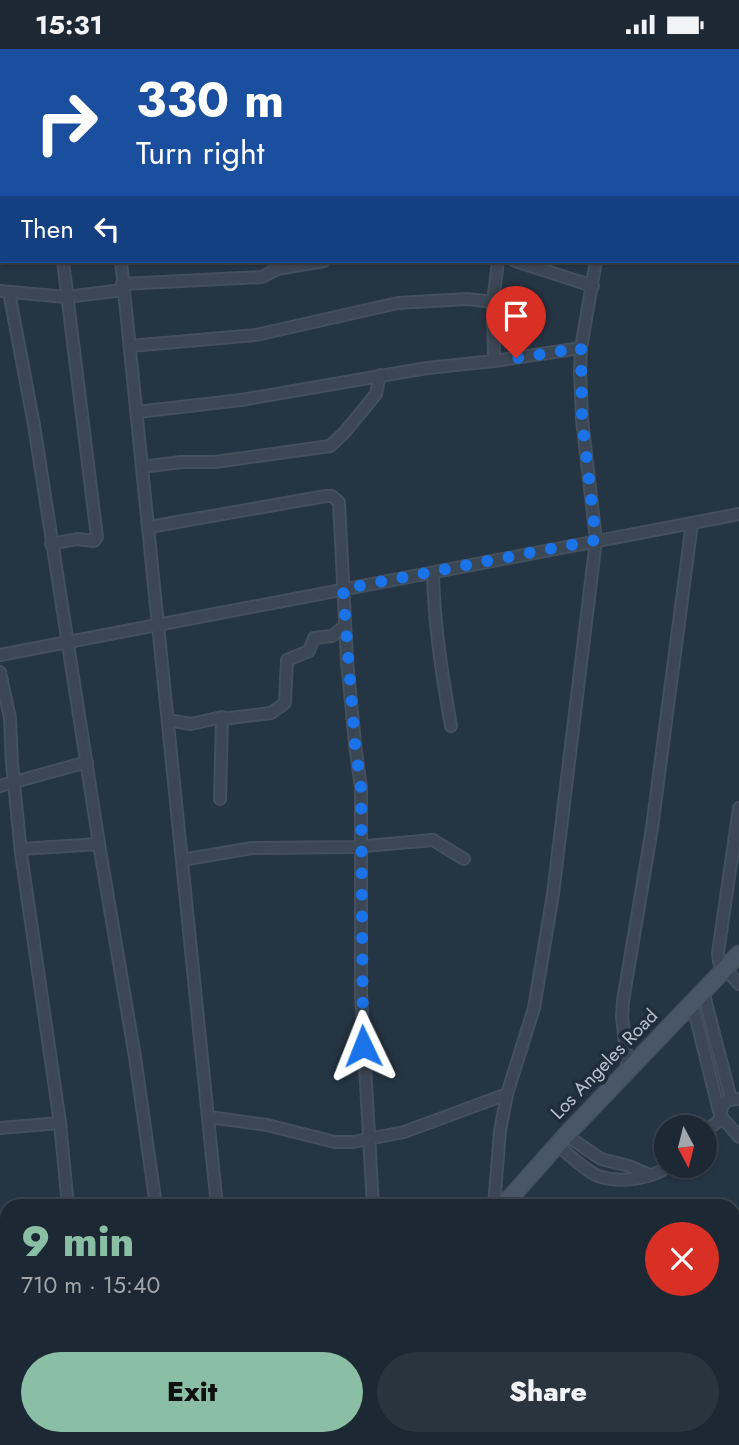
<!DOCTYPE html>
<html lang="en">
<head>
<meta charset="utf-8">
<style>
  :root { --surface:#1c2833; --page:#29343f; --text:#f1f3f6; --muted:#a0a6ac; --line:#3a444e; --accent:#8abfa5 }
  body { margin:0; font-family:Jost,sans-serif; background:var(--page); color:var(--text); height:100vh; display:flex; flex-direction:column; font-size:26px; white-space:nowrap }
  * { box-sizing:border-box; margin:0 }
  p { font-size:23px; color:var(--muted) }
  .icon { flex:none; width:38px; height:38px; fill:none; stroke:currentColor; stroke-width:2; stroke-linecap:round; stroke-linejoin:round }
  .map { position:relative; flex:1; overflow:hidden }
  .side { position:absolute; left:0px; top:1150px; width:740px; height:247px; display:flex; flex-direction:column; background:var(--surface); border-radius:21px 21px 0 0; box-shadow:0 2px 5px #0004,0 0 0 2px var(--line) }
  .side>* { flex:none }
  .hud { position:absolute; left:0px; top:0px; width:740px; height:214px; box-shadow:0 2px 5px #0004,0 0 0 2px var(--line); background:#1a4fa0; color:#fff; overflow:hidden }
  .needle { width:46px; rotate:173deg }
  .tools { position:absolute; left:654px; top:1066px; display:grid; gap:14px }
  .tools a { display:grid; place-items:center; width:63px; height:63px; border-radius:50%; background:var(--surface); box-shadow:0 2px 5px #0004,0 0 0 2px var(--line); font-size:35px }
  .pin { position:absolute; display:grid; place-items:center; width:60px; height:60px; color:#fff; margin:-72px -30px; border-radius:50% 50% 50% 0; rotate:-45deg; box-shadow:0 0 7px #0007 }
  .pin .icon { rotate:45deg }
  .me { position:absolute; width:77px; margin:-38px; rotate:358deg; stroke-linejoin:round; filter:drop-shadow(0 0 5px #0008) }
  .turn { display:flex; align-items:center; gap:24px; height:147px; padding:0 21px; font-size:32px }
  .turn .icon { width:91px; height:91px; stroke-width:2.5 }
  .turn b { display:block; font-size:49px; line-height:60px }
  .then { display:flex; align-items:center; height:66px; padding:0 21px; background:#0003; gap:14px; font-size:26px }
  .round { display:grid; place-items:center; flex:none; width:74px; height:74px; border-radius:37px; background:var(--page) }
  .overview { display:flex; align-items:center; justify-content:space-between; height:119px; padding:0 21px }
  h1 { font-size:42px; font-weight:800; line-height:52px; color:var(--accent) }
  .primary-button { display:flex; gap:14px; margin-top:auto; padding:14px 21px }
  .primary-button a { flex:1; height:80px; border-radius:42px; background:var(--accent); color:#111; font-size:28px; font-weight:800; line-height:80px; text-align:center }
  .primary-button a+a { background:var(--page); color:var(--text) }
  .status { display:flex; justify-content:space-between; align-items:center; height:49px; padding:0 35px; background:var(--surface); direction:ltr }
  .status svg { height:19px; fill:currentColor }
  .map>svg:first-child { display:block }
</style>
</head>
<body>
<div class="status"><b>15:31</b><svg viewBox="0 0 49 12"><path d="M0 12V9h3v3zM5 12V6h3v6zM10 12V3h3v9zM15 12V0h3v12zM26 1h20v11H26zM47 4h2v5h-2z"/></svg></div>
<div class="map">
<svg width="739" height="1396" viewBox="0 0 739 1396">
  <rect width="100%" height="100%" fill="#263544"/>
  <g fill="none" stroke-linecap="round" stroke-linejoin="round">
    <defs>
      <g id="minor">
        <polyline points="0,0 16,2"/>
        <polyline points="52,0 52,2"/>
        <polyline points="108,0 108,2"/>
        <polyline points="177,0 182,2"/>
        <polyline points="294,0 298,2"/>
        <polyline points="489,0 494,2"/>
        <polyline points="271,2 274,0"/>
        <polyline points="668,2 669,0"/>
        <polyline points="738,75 739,76"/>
        <polyline points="0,80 2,80"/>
        <polyline points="0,159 2,159"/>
        <polyline points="121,212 217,1157"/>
        <polyline points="515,212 593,237"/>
        <polyline points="122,235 262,228 277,220 324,212"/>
        <polyline points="0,242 66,248 123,241"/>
        <polyline points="9,243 34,376 99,795 135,1008 156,1157"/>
        <polyline points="130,297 256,286 398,254 467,250 493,253"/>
        <polyline points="494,312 493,253 498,212"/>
        <polyline points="137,363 241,351 427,319 494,312 581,299"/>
        <polyline points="142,418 181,413 215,413 330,397 344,384 376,345 380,326"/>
        <polyline points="149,478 326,447 332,447 339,453 347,611 355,695 361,739 361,946 373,1157"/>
        <polyline points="51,495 77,490 94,492 97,488 63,212"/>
        <path d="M433 524C434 575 442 626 451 677"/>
        <polyline points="0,606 739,465"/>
        <polyline points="0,623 10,669 12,714 21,804 60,1074 68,1157"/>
        <polyline points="222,670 271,664 285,654 287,611 309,602 314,589 332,587 345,577"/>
        <polyline points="168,671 191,675 222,668 220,750"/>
        <polyline points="0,737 87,713"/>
        <polyline points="739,759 718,904 719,913 739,935"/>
        <polyline points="21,800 99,795"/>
        <polyline points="182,811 252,799 354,798 433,791 464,810"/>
        <polyline points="703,942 731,1050"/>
        <polyline points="692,953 720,1066"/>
        <polyline points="628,1021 622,968 623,952 652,779 692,474"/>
        <polyline points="739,1050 727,1051 722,1058 720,1066 739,1088"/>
        <polyline points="209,1068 267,1076 335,1093 353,1093 404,1083 507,1045"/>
        <polyline points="0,1079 60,1074"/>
        <polyline points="705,1083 722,1069"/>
        <polyline points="566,1086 601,1110 629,1117 649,1126"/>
        <path d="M557 1096C569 1105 584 1121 598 1127 619 1134 653 1131 669 1116"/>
        <polyline points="494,1157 500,1082 507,1045 534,959 553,845 596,491 582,370 580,323 581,299 596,212"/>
        <polyline points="0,1283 7,1276"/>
      </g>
      <g id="secondary">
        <polyline points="503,1157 566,1086 739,905"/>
        <polyline points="0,1359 7,1358"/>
        <polyline points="334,1396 340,1390"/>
      </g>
    </defs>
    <!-- minor casing -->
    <use href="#minor" stroke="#44505d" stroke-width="14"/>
    <!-- secondary casing -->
    <use href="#secondary" stroke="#44505d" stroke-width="19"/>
    <!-- minor -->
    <use href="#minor" stroke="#3b4754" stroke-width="10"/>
    <!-- secondary -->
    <use href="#secondary" stroke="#495667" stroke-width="16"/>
  </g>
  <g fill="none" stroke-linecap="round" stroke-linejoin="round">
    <!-- route -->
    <polyline stroke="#1a73e8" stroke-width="12" stroke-dasharray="0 21.6" points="363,997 361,739 355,695 343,540 596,491 582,370 581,299 516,309"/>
  </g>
  <g text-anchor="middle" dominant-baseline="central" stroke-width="7" stroke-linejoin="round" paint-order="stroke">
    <!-- street labels -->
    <g font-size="19" fill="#b8c2cd" stroke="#1f2c39">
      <text transform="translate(604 1015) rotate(-46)">Los Angeles Road</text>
    </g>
  </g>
</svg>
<div class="tools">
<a><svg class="needle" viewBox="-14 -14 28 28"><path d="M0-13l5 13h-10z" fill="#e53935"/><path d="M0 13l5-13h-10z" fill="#a0a6ac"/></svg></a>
</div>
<div class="pin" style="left:516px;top:309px;background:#d93025"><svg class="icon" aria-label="arrive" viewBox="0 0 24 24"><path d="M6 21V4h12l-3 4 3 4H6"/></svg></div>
<svg class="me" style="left:363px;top:997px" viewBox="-20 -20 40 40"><path d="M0-17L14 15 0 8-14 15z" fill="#1a73e8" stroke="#fff" stroke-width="4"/></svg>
<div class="hud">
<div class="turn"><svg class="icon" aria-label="right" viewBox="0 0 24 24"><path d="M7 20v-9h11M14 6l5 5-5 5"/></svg><div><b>330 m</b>Turn right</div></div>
<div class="then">Then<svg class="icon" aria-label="left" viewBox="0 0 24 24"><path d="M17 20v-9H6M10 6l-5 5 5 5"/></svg></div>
</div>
<section class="side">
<div class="overview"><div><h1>9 min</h1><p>710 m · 15:40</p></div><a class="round" style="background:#d93025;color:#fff"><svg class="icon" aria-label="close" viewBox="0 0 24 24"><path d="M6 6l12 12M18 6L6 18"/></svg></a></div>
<div class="primary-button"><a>Exit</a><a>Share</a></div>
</section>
</div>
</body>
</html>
